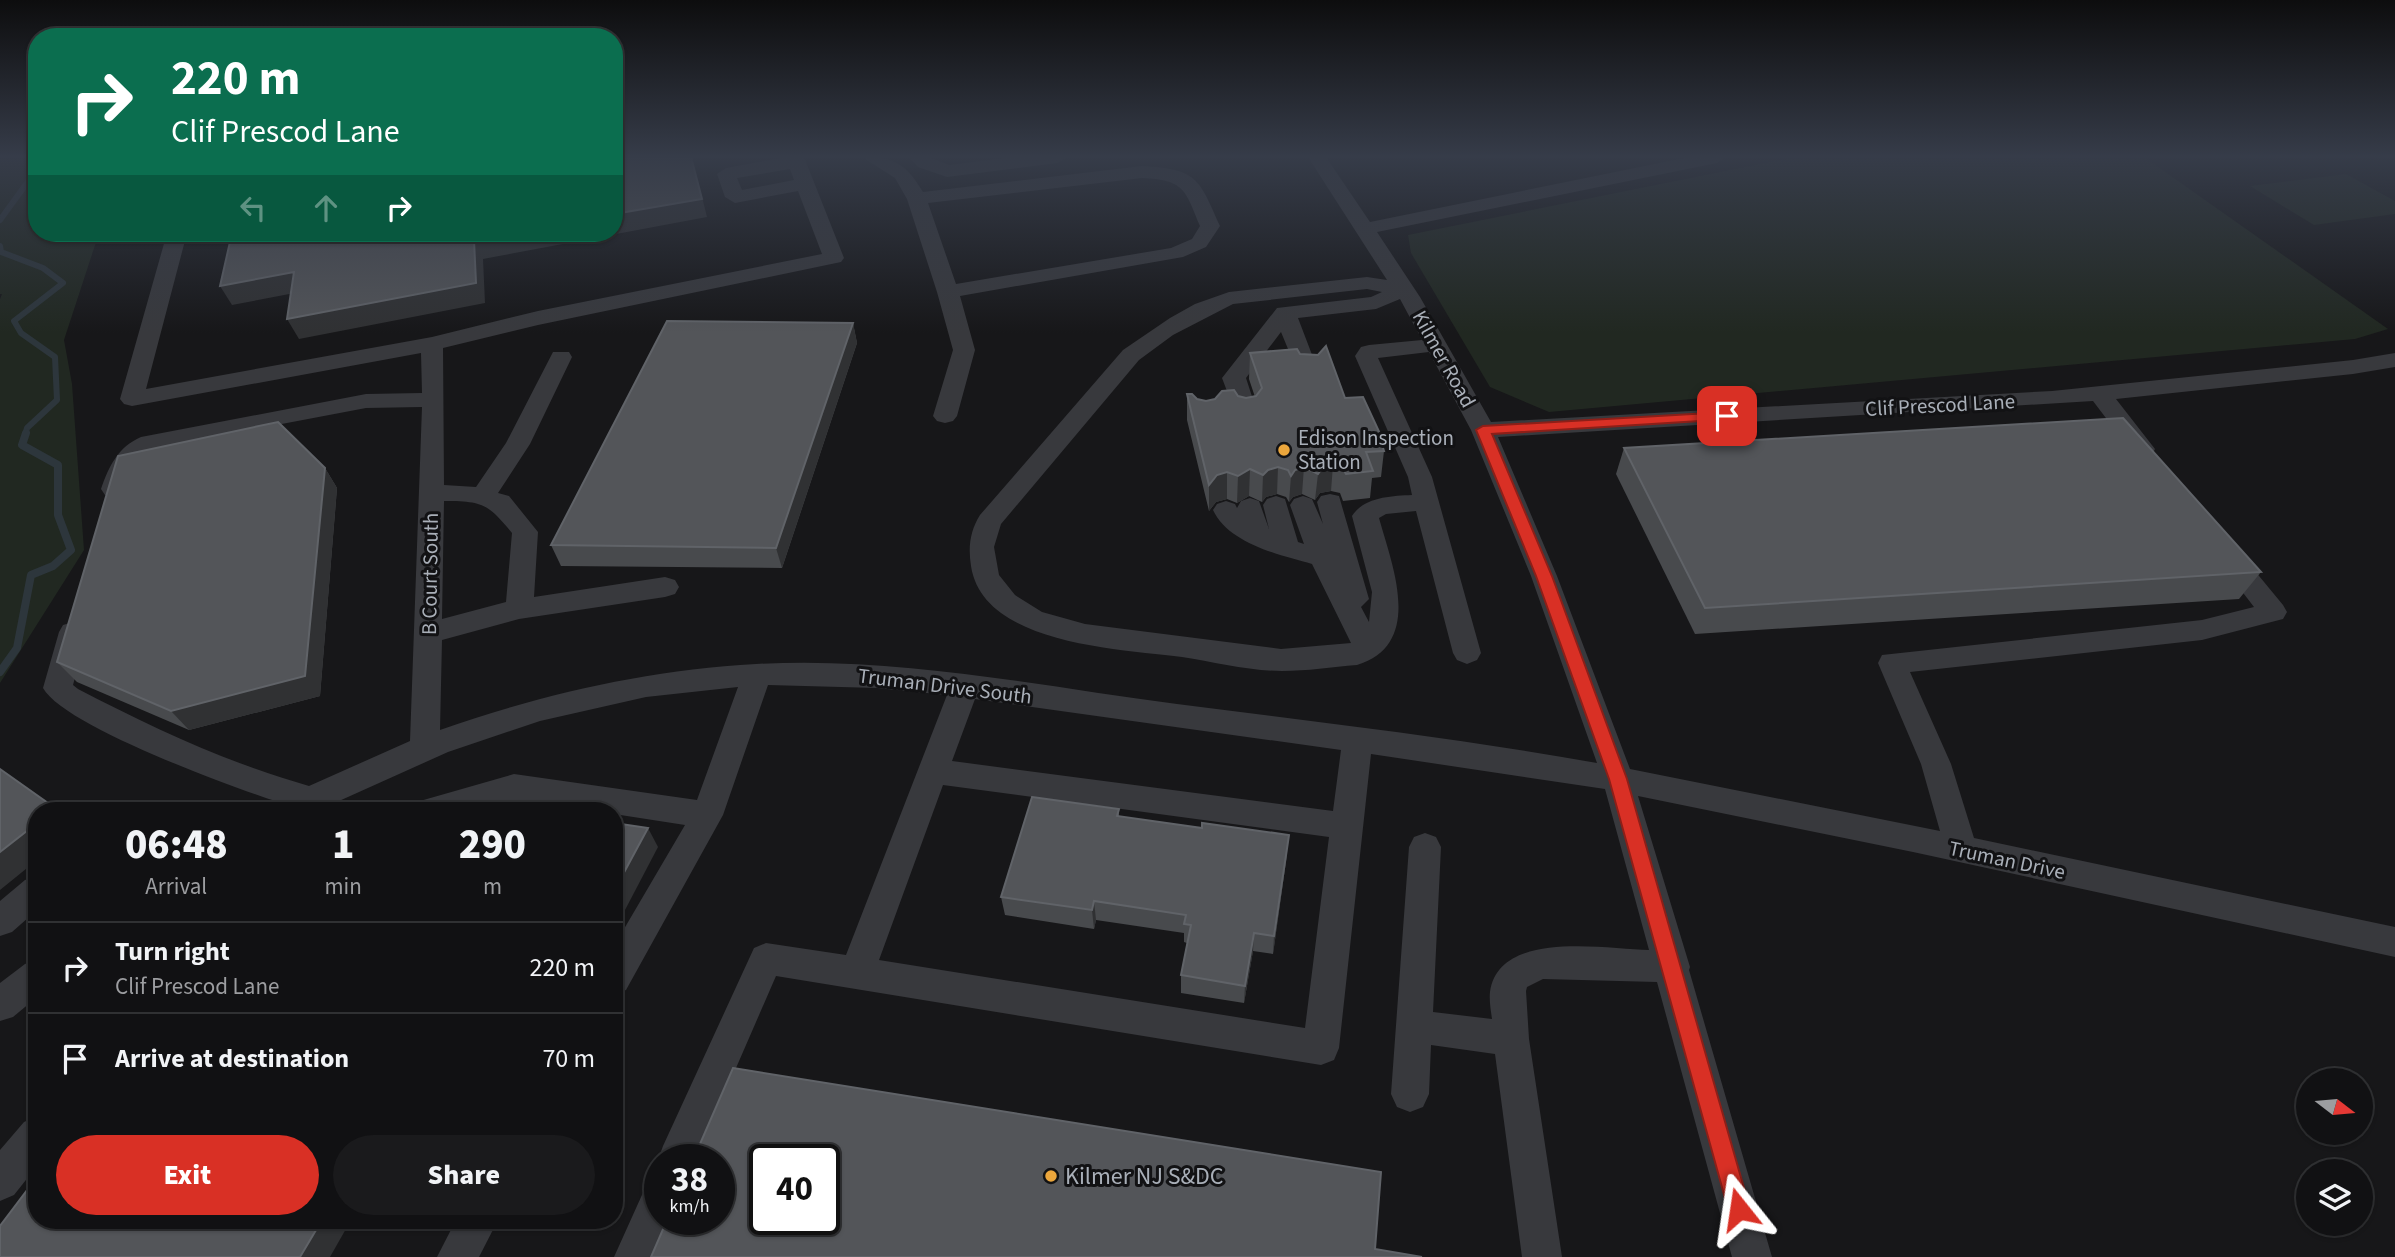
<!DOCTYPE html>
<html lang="en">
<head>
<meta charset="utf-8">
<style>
  :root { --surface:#111113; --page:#1a1a1c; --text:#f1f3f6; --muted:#9c9da0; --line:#303133; --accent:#d93025 }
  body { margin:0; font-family:"Source Sans 3",sans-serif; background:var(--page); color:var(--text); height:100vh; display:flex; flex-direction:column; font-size:26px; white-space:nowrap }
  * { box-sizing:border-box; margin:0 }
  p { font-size:23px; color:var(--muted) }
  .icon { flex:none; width:38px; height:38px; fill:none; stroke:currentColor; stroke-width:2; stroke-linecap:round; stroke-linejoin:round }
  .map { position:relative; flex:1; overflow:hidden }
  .panel { position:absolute; left:28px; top:802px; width:595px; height:427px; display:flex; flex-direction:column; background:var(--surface); border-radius:28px; box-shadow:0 2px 5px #0004,0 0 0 2px var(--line) }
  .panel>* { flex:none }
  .hud { position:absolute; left:28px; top:28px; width:595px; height:214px; border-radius:28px; box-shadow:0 2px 5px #0004,0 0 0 2px var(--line); background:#0b6e4f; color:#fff; overflow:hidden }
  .needle { width:46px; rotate:106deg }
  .tools { position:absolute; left:2296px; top:1068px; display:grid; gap:14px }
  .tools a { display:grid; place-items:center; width:77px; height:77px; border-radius:50%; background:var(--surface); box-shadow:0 2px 5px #0004,0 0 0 2px var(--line); font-size:35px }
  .speed { position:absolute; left:644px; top:1144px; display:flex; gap:14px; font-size:35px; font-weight:700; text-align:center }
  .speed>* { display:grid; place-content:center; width:91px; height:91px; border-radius:50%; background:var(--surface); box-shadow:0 2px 5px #0004,0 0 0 2px var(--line); line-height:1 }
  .speed small { font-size:18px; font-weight:400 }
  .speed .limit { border:4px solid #111; border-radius:10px; background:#fff; color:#111 }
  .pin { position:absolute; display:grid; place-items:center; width:60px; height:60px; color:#fff; margin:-30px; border-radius:14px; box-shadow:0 4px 10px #0006 }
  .me { position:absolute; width:77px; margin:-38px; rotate:345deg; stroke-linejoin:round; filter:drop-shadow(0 0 5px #0008) }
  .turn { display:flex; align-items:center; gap:24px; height:147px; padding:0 28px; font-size:32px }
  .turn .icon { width:91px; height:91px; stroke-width:2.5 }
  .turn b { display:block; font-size:49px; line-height:60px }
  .lanes { display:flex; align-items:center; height:66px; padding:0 28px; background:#0003; justify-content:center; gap:35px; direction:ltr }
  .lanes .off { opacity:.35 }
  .eta { display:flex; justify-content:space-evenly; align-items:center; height:119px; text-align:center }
  .eta b { font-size:42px; font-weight:800; line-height:49px }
  .button { display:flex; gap:14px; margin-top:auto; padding:14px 28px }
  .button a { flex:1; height:80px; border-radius:42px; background:var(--accent); color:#fff; font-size:28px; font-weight:800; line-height:80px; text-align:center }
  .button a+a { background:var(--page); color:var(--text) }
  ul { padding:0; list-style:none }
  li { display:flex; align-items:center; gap:21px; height:91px; padding:0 28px; border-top:2px solid var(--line) }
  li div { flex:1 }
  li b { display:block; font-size:26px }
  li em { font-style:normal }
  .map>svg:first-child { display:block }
</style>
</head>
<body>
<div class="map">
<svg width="2395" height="1257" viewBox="0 0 2395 1257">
  <rect width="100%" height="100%" fill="#171719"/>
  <!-- green -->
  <g fill="#212821">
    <polygon points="0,157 37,157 37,233 99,233 64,340 72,384 84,550 0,683 0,299 2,294 0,294"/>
    <polygon points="1795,157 2144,157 2388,329 2355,339 1549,412 1490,387 1411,253 1408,235"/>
    <polygon points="2346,174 2395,201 2395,214 2314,225 2250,186"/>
  </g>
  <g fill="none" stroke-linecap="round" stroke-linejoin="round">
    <!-- stream-far1 -->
    <g stroke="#2d363c" stroke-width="6">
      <polyline points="0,220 37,169"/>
      <polyline points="0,246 1,252 43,268 63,283 14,321 21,333 55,357 57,400 27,428 25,435"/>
    </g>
    <!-- stream -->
    <polyline stroke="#2d363c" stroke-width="8" points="0,672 17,648 31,575 53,566 71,550 58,515 58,465 22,445 26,433"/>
    <!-- minor -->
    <g fill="#38393d" fill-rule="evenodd">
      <path d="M786 157H804L844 258 841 262 538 325 443 348 444 485 476 487 506 443 553 352H569L572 357 530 444 498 493 509 496 538 532 534 597 665 577 675 580 679 587 675 594 665 597 519 619 442 640 440 730C543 694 647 670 756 664 897 656 1038 686 1177 704 1317 722 1458 738 1597 763L1531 576 1471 430 1429 352 1378 358 1432 477 1481 653 1477 660 1467 664 1457 660 1453 653 1416 511 1386 514 1379 518C1392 565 1425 644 1357 665 1332 667 1307 671 1282 671 1250 671 1214 662 1182 657 1120 649 983 645 971 566 968 547 970 531 980 515L1123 350 1170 318 1195 304 1229 292 1367 277 1387 280 1308 157H1326L1370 222 1689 157H1726L1717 163 1377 232 1420 297 1491 422 2052 391 2353 360 2395 353V367L2353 374 2116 399 2155 449 2152 455 2143 457 2134 455 2093 401 1498 437 1557 576 1630 769 1940 831 1921 764 1878 663 1882 655 2202 620 2254 607 2214 555 2218 548 2227 546 2236 548 2283 605 2287 612 2283 619 2202 640 1910 672 1951 764 1974 838 2395 927V957L1913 852 1638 796 1690 967 1689 970 1772 1257H1732L1657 982 1543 979 1527 987 1526 991 1529 1039 1562 1257H1522L1495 1054 1431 1045 1429 1094 1423 1107 1410 1112 1397 1107 1391 1094 1409 847 1414 837 1425 833 1436 837 1441 847 1433 1012 1492 1019C1491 1011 1489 1001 1490 992 1499 929 1605 949 1649 950L1605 789 1371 754 1339 1048 1334 1060 1321 1065 776 976 696 1160H660V1165L658 1160 663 1146 754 948 766 943 846 955 947 695 877 688 768 685 723 815 626 990 614 995V946L685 825 614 814V810H586L514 800 476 810H415L420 801 514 774 697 800 738 687 646 697 540 721 448 752 319 810H274L278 802C232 787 64 726 43 688L59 632 63 625 73 622 83 625 87 632 73 685 78 689C153 728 228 763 309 786L410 741 422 407 366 408 156 448 136 464 123 495 114 497 105 495 101 489C109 466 118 447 141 437L366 394 422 393 421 353 132 406 124 404 120 399 167 233H187L146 389 432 337 538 311 822 254 798 191 735 203 725 197 717 174 726 168ZM790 169 794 180 742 190 737 178ZM1367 289 1382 292 1371 297 1277 308 1222 378 1238 420 1246 422 1254 420 1258 415 1246 378 1281 332 1300 378H1316L1319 373 1298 318 1376 309 1400 299 1422 340 1369 345 1361 347 1355 356 1408 477 1412 495C1391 496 1364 497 1352 516L1372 592 1369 622 1361 607 1369 599 1339 496 1330 494 1321 496 1317 502 1323 524 1312 499 1303 496 1294 499 1290 505 1304 544 1298 542 1285 499 1276 496 1267 499 1263 505 1269 529 1259 501 1250 498 1241 501 1237 508 1235 504 1226 501 1217 504 1213 510C1228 543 1279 555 1312 564L1351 643 1281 649 1085 624 1042 612 1015 595 999 575 994 547 1001 524 1139 360 1173 335 1233 304ZM444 501C483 501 488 504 512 533L506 602 442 619ZM975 699 1341 750 1333 811 952 761ZM943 785 1329 837 1305 1028 879 960Z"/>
      <path d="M862 157C895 157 906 164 923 192L1142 166C1197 169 1199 178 1220 226L1206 247 1183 257 960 296 975 350 957 416 953 421 945 423 937 421 933 416 953 350 937 292 907 199 895 178ZM1142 178C1184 180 1185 189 1200 226L1192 239 1171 248 956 284 928 203Z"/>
      <polygon points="909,157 929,157 949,165 1013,157 1067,157 1058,163 947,177 918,167"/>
      <polygon points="37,876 37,910 12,932 0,936 0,901 25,880"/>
      <polygon points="37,959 37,997 13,1017 0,1021 0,983 25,964"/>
      <polygon points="37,1116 37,1166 14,1195 0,1201 0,1150 24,1122"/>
      <polygon points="660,1180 660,1220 671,1220 655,1257 614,1257 646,1186"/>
      <polygon points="456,1220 498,1220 479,1257 437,1257"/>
    </g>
  </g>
  <!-- wall -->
  <g fill="#484a4d">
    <polygon points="853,323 857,343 782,568 561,566 551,545"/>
    <polygon points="1250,353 1300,354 1345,398 1382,438 1382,443 1384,451 1381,477 1372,478 1370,498 1343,501 1340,493 1331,491 1320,493 1315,500 1302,494 1293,497 1289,502 1286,497 1277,494 1266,497 1262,502 1249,496 1237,503 1227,499 1216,502 1209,511 1187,420 1187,394 1197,399 1206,401 1238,396 1246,398 1255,397 1249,379"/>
    <polygon points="1624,448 2261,572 2239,599 1695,634 1616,474"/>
    <polygon points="325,468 337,488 320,696 189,730 77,682 57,662"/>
    <polygon points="1119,809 1119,816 1287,854 1273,954 1253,951 1244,1003 1181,993 1181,975 1187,943 1184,942 1184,933 1096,920 1094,929 1005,915 1001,897"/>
  </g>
  <!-- shaded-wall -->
  <g fill="#303133">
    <polygon points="692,157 707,217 483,259 485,303 299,339 287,319 474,240 514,233 614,233 614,214"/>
    <polygon points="294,272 305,291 232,305 220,286"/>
    <polygon points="853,323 857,343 782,568 776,548"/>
    <polygon points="1333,465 1331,491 1320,493 1315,500 1318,474 1323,467"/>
    <polygon points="1278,467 1277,494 1266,497 1262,502 1263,475 1268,470"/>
    <polygon points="1304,467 1302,494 1293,497 1289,502 1291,476 1295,470"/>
    <polygon points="325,468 337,488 320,696 189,730 171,711"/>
    <polygon points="1250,469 1249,496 1237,503 1238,476"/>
    <polygon points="1227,472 1227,499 1216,502 1209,511 1209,485 1217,475"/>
    <polygon points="37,823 37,860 0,890 0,852"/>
    <polygon points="648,828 658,847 614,931 614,891"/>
    <polygon points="1289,835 1287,854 1273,954 1274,936"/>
    <polygon points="1094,901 1096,920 1094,929 1092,910"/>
    <polygon points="1254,933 1253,951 1244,1003 1245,986"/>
    <polygon points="322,1220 351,1220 330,1257 300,1257"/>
  </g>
  <!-- building -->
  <g fill="#535559" stroke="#606368" stroke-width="2" fill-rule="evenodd">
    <polygon points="614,157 691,157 702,199 614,214"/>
    <polygon points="232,233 514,233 474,240 476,283 287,319 294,272 220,286"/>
    <polygon points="667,321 853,323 776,548 551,545"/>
    <polygon points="1326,346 1345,398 1363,397 1382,438 1380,438 1384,451 1366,452 1373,471 1346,474 1342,467 1333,465 1323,467 1318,474 1304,467 1295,470 1291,476 1288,470 1278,467 1268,470 1263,475 1250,469 1238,476 1227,472 1217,475 1209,485 1187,394 1192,394 1197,399 1206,401 1215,399 1222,391 1234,390 1238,396 1246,398 1256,396 1262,388 1250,353 1297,349 1300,354 1318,355"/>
    <polygon points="2123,418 2261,572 1705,608 1624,448"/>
    <polygon points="278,422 325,468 305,676 171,711 57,662 118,456"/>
    <polygon points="0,769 55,808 52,810 37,810 37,823 0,852"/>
    <polygon points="1032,797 1119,809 1117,816 1202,828 1202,823 1289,835 1274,936 1254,933 1245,986 1181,975 1191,925 1184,924 1186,915 1094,901 1092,910 1001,897"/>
    <polygon points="484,805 524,810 480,810"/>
    <polygon points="614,823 648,828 614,891"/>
    <path d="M733 1068 1381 1172 1375 1249 1422 1257H651L667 1220H719V1160H693ZM765 1160H824V1220H765Z"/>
    <polygon points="37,1177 37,1220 322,1220 300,1257 0,1257 0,1226"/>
  </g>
  <!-- sky -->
  <linearGradient id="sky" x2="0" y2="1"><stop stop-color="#0d0d0e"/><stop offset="0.47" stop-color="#363c49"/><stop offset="1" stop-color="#363c49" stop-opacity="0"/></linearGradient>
  <rect width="2395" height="333" fill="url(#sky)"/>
  <!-- route -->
  <polygon fill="#d93025" stroke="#8d1f18" stroke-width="2" points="1727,412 1732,413 1732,419 1492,434 1552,576 1627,779 1750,1209 1747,1217 1739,1220 1731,1217 1728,1209 1609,779 1536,576 1476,430 1483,426"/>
  <!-- markers -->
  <g fill="#eba63c" stroke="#121214" stroke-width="2.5">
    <circle cx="1284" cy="450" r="7"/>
    <circle cx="1051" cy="1176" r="7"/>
  </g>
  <g text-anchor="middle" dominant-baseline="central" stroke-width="6" stroke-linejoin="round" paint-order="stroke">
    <!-- street labels -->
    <g font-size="21" fill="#a9afb8" stroke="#121214">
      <text transform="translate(1444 359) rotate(61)">Kilmer Road</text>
      <text transform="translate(1940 405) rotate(-3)">Clif Prescod Lane</text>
      <text transform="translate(430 574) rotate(-89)">B Court South</text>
      <text transform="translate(945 686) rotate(7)">Truman Drive South</text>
      <text transform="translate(2007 860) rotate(12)">Truman Drive</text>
    </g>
    <!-- poi labels -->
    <g font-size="21" fill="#a9afb8" stroke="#121214" text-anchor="start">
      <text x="1298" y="438">Edison Inspection<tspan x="1298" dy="24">Station</tspan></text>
    </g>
    <!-- near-poi labels -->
    <g font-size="24" fill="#a9afb8" stroke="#121214" text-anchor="start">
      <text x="1065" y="1176">Kilmer NJ S&amp;DC</text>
    </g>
  </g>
</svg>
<div class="tools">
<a><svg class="needle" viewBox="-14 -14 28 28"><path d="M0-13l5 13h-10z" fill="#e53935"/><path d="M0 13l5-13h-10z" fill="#9c9da0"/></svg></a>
<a><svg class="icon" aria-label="layers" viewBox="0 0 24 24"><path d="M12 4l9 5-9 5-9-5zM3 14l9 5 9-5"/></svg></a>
</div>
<div class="speed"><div>38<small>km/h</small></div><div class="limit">40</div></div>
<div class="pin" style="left:1727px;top:416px;background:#d93025"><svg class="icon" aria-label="arrive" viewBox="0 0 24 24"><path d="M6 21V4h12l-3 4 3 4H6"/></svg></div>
<svg class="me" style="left:1739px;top:1209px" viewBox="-20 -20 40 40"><path d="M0-17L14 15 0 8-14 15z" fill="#d93025" stroke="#fff" stroke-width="4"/></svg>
<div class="hud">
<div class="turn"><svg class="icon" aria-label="right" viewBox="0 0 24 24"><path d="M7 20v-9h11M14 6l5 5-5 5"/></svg><div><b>220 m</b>Clif Prescod Lane</div></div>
<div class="lanes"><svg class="icon off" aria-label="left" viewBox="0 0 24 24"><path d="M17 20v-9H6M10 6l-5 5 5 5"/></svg><svg class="icon off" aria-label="ahead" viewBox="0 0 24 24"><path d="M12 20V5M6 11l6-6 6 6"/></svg><svg class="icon" aria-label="right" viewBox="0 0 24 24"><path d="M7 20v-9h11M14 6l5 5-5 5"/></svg></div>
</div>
<section class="panel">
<div class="eta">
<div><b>06:48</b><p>Arrival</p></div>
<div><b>1</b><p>min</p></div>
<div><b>290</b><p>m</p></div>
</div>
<ul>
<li><svg class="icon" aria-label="right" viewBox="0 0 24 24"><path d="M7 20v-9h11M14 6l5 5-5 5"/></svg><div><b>Turn right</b><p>Clif Prescod Lane</p></div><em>220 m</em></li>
<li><svg class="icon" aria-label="arrive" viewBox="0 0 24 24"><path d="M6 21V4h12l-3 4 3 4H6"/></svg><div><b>Arrive at destination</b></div><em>70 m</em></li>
</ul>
<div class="button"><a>Exit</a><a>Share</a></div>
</section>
</div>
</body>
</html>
